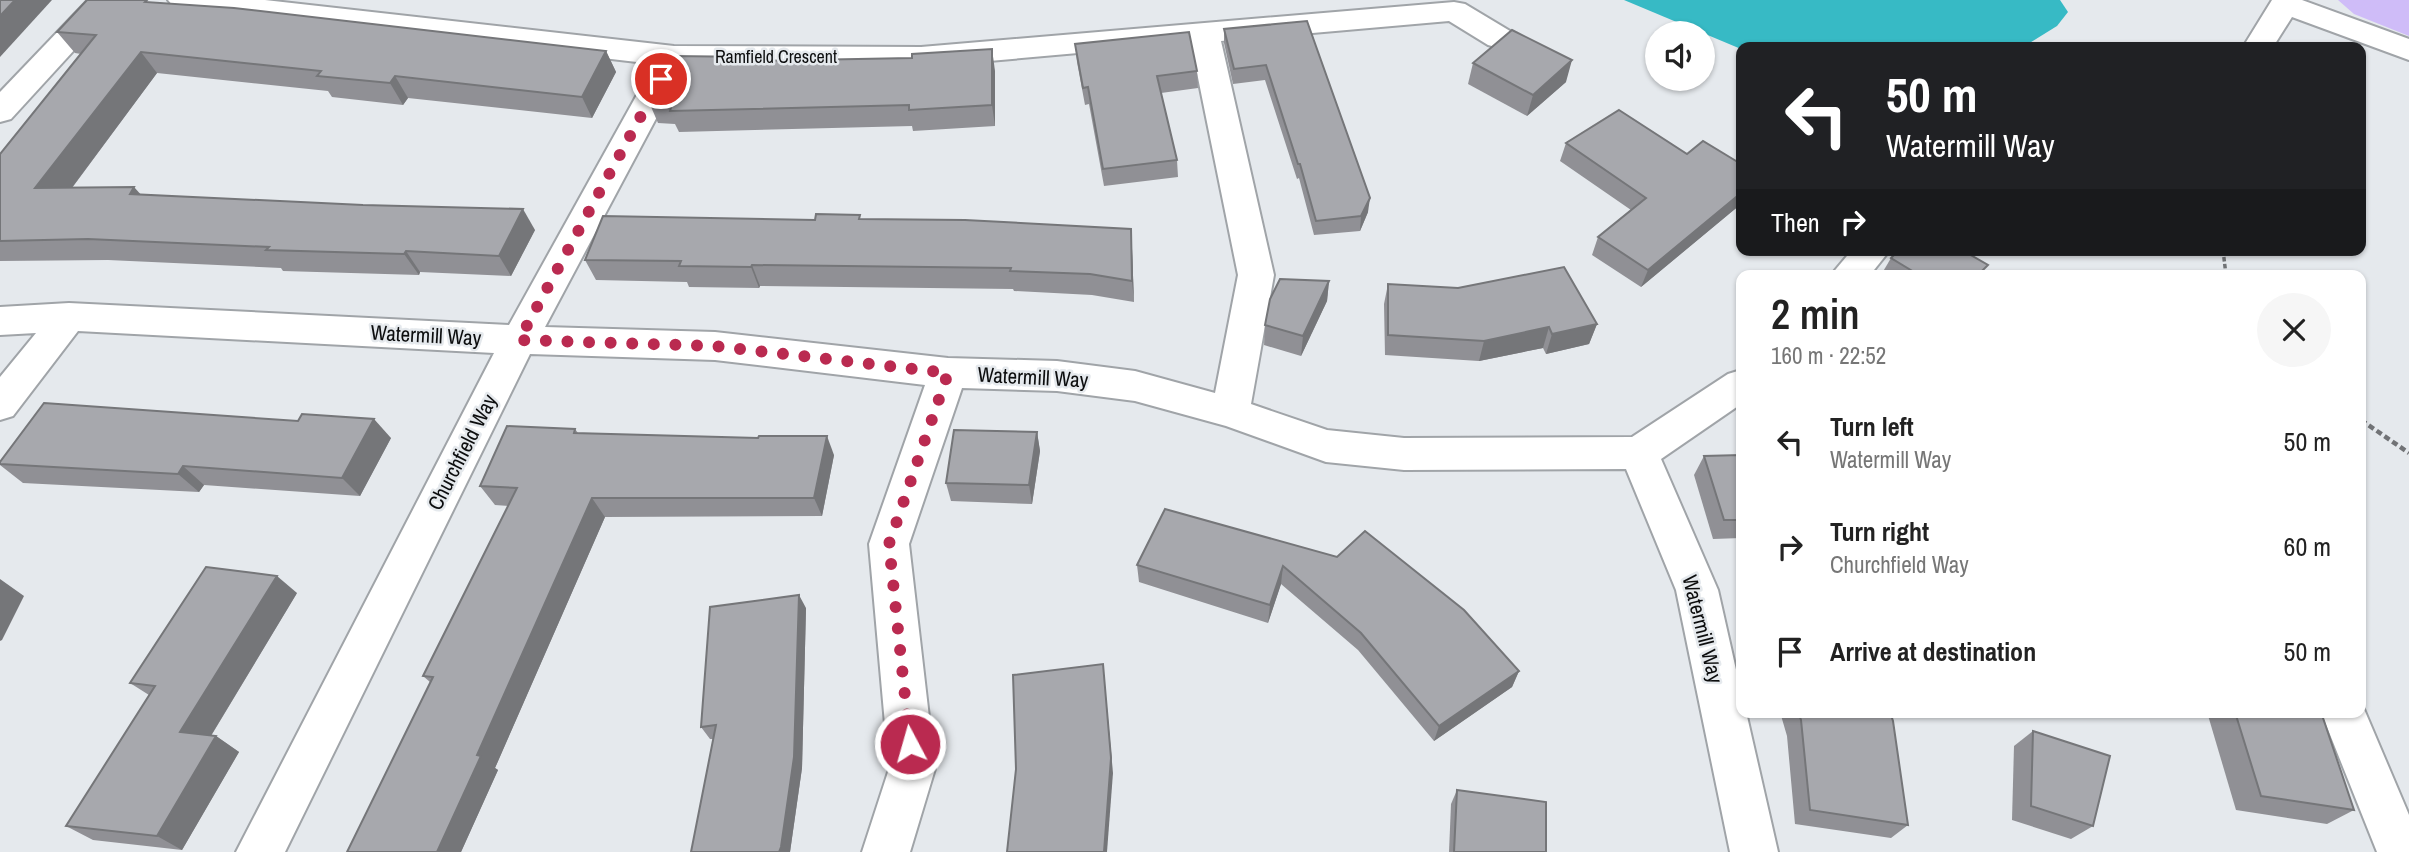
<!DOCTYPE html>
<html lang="en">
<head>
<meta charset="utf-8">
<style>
  :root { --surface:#fff; --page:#f6f6f6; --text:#222; --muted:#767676 }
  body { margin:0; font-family:"Archivo Narrow",sans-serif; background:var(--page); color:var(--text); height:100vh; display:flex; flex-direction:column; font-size:26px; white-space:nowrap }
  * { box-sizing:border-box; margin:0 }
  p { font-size:23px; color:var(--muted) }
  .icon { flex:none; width:38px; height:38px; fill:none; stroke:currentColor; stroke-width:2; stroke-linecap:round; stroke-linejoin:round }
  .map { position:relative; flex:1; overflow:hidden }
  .panel { position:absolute; left:1736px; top:270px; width:630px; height:448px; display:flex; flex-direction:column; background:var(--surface); border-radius:14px; box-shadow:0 2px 5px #0004 }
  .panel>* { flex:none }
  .guide { position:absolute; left:1736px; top:42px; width:630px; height:214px; border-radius:14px; box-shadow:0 2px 5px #0004; background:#202124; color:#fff; overflow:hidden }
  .fabs { position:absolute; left:1645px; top:21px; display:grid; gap:14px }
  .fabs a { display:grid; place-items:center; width:70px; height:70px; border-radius:50%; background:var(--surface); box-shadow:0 2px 5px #0004; font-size:35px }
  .pin { position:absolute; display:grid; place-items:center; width:60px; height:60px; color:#fff; margin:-30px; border:4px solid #fff; border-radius:50%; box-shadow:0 2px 7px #0007 }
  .me { position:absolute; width:77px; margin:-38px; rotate:354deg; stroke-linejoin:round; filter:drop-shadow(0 0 5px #0008) }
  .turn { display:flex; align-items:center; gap:24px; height:147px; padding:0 35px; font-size:32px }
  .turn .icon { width:91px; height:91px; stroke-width:2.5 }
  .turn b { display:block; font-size:49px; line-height:60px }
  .then { display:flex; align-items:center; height:66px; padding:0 35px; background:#0003; gap:14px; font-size:26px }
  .round { display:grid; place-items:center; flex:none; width:74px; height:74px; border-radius:37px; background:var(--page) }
  .overview { display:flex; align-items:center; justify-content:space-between; height:119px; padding:0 35px }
  h1 { font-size:42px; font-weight:600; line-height:52px }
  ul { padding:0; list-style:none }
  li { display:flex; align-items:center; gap:21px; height:105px; padding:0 35px }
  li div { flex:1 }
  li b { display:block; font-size:26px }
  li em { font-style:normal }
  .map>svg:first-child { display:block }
</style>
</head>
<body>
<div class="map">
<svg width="2409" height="852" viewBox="0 0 2409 852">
  <rect width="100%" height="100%" fill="#e5e9ed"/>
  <!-- green -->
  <polygon fill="#cfbcf8" points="2338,0 2409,0 2409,36 2354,14"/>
  <!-- water -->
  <polygon fill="#37bac5" points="1624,0 2060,0 2068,12 2057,26 2023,47 1741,49"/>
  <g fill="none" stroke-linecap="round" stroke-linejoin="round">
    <defs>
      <g id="minor">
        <polygon points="88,0 120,0 11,119 0,122 0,92"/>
        <path d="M168 0H265L674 46 921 47 1454 2 1465 4 1510 31 1514 38 1510 45 1499 48 1488 45 1449 21 1221 41 1274 275 1251 404 1327 430 1404 438 1632 437 1728 374 1741 370V404L1661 459 1718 590 1741 692V712H1746L1778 852H1730L1676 590 1626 469 1404 470 1326 462 1226 426 1135 401 1057 391 962 388 909 544 935 769 910 852H862L889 769 869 544 925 385 715 360 530 354 285 852H236L494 353 78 331 13 416 0 420V377L36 333 0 335V307L69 303 509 325 654 64 183 9 173 6ZM1191 43 1238 275 1215 393 1135 371 1057 361 948 358 715 332 545 327 684 66 921 67Z"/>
        <polygon points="2272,0 2302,0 2409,39 2409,60 2292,17 2273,47 2243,47"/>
        <polygon points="1852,250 1890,250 1870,275 1831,275"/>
        <polygon points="2361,702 2409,815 2409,852 2377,852 2321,712 2361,712"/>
      </g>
    </defs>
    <!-- minor casing -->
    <use href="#minor" stroke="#a0a4a8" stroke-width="4"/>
    <!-- path-far1 -->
    <polyline stroke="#717376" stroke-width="3.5" stroke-dasharray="4.5 2.5" stroke-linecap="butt" points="2223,250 2226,275"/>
    <!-- path -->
    <polyline stroke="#717376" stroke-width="4.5" stroke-dasharray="6 3.5" stroke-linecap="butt" points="2361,420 2409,453"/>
    <!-- minor -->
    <use href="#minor" fill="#fff" fill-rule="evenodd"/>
  </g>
  <!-- wall -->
  <g fill="#909095">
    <polygon points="154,2 606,51 616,72 592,118 408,98 403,105 332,97 328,91 157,73 72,188 535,230 511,276 420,272 419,275 283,271 281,268 108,260 0,261 0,154 81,54 75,53 57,32"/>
    <polygon points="1307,21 1368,212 1360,231 1314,235 1299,178 1297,179 1265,80 1233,84 1224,43 1224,29"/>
    <polygon points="1075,44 1197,71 1198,88 1161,93 1177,160 1178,177 1104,186 1089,104 1085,105 1077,62"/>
    <polygon points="754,57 756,61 995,71 995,126 913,131 912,126 679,132 675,124 658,123 649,102"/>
    <polygon points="1473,63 1566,82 1527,116 1468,84"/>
    <polygon points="1566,143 1687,154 1741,164 1741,204 1641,287 1592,255 1598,237 1631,210 1560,161"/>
    <polygon points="861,219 1132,249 1134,302 1092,295 1014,291 1013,289 760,286 759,288 689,287 687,282 596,280 585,260 815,220"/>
    <polygon points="1891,258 1981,275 1881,275"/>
    <polygon points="1329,281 1327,301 1301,356 1264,345 1265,325"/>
    <polygon points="1388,284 1597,324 1589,344 1546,354 1543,348 1479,361 1385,355 1384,304"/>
    <polygon points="575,429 578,433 834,455 822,516 605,517 495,768 498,770 461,852 430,682 423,676 509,506 495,505 480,486"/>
    <polygon points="1037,432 1040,451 1032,504 951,501 946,483"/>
    <polygon points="391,438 360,496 204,485 199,492 23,483 0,465 0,462"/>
    <polygon points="1741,455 1741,538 1713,539 1694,475 1704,456"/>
    <polygon points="1165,509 1519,671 1512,687 1434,741 1358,650 1281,584 1268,623 1139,582 1137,565"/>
    <polygon points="297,593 211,736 216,736 239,752 182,850 93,840 66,826 149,695 130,683"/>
    <polygon points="806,608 802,768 790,852 691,852 713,739 710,739 701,727"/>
    <polygon points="1780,712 1890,712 1908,825 1891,838 1795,824 1787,736"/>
    <polygon points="2207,712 2321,712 2354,810 2327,824 2236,810"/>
    <polygon points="2033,731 2093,826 2071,839 2012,820 2014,746"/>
    <polygon points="1457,790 1546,852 1449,852 1451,804"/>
  </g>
  <!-- shaded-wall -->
  <g fill="#757679">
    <polygon points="15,0 52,0 0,57 0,16"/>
    <polygon points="992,49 995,71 995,126 992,105"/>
    <polygon points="606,51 616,72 592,118 582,97"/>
    <polygon points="141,52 157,73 56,209 35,188"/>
    <polygon points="1572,60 1566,82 1527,116 1533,95"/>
    <polygon points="395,76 408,98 403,105 390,83"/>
    <polygon points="134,187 153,208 130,194"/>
    <polygon points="1741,193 1741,204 1641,287 1648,270"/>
    <polygon points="1370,198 1368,212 1360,231 1361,216"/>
    <polygon points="523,209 535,230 511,276 499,256"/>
    <polygon points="1131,229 1132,249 1134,302 1132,281"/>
    <polygon points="406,251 420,272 419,275 404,254"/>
    <polygon points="752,265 760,286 759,288 751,267"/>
    <polygon points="1329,281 1327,301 1301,356 1303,336"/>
    <polygon points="1597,324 1589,344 1546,354 1552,334"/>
    <polygon points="1549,327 1543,348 1479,361 1484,341"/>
    <polygon points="374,419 391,438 360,496 342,478"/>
    <polygon points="1037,432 1040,451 1032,504 1029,485"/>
    <polygon points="827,436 834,455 822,516 814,498"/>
    <polygon points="183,466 204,485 199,492 178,474"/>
    <polygon points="592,498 605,517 495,768 498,770 461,852 437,852 477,755"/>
    <polygon points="1283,566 1281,584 1268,623 1270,605"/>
    <polygon points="277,576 297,593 204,747 180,732"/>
    <polygon points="0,579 24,596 2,640 0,641"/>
    <polygon points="799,595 806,608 802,768 790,852 779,852"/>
    <polygon points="1103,664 1113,773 1107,852 1104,852"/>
    <polygon points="1519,671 1512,687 1434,741 1439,726"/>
    <polygon points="216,736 239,752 182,850 157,836"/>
  </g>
  <!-- building -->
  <g fill="#a7a8ad" stroke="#757679" stroke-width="2">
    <polygon points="0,0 15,0 0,16"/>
    <polygon points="87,0 147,0 145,2 234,8 606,51 582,97 395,76 390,83 317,76 321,71 141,52 35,188 134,187 130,194 363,205 523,209 499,256 406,251 404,254 266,250 269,247 88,239 0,241 0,154 96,35 57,32"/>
    <polygon points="1307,21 1370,198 1361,216 1316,221 1300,164 1298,164 1266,65 1234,69 1224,29"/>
    <polygon points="1512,30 1572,60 1533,95 1473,63"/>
    <polygon points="1189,32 1197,71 1157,76 1177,160 1103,169 1088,87 1083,88 1075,44"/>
    <polygon points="992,49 992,105 909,110 909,105 670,111 672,104 649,102 673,56 754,57 753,61 912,58 912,54"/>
    <polygon points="1619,110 1687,154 1703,141 1741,164 1741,193 1648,270 1598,237 1646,198 1566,143"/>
    <polygon points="816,214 860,215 859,219 965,220 1131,229 1132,281 1090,274 1010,271 1011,268 752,265 751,267 679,266 681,261 585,260 603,216 815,220"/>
    <polygon points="1899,250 1962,250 1988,265 1978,275 1919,275 1891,258"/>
    <polygon points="1564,267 1597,324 1552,334 1549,327 1484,341 1388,335 1388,284 1458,288"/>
    <polygon points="1280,279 1329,281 1303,336 1265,325 1270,299"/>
    <polygon points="44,403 298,421 302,414 374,419 342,478 183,466 178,474 0,464 0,462"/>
    <polygon points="507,426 575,429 574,433 758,438 759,436 827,436 814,498 592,498 477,755 481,756 437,852 347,852 433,677 423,676 517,488 480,486"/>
    <polygon points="954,430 1037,432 1029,485 946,483"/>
    <polygon points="1741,455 1741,520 1724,520 1704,456"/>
    <polygon points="1165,509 1337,557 1365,531 1464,610 1519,671 1439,726 1361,633 1283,566 1270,605 1137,565"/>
    <polygon points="206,567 277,576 180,732 216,736 157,836 66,826 155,686 130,683"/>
    <polygon points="799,595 794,757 781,847 779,852 691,852 716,725 701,727 710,607"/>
    <polygon points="1103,664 1111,758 1104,852 1007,852 1016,769 1013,675"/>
    <polygon points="1798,712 1890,712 1893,721 1908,825 1810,810 1801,720"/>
    <polygon points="2235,712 2321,712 2354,810 2261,796"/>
    <polygon points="2033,731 2110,756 2093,826 2031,806"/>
    <polygon points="1457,790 1546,802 1546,852 1454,852"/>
  </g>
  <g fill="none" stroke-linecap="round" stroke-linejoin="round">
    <!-- route -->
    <polyline stroke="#ba2a50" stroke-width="12" stroke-dasharray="0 21.6" points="661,79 519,340 715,346 948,373 889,544 910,744"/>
  </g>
  <g text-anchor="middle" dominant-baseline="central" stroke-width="5" stroke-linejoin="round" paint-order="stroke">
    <!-- far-street labels -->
    <g font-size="18" fill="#0c0d0e" stroke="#e5e9ed">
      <text x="776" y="56">Ramfield Crescent</text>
    </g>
    <!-- street labels -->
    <g font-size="21" fill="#0c0d0e" stroke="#e5e9ed">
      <text transform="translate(426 335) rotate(3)">Watermill Way</text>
      <text transform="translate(1033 377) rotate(3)">Watermill Way</text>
      <text transform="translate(462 452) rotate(-63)">Churchfield Way</text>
      <text transform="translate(1703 629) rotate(76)">Watermill Way</text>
    </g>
  </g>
</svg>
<div class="fabs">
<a><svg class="icon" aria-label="sound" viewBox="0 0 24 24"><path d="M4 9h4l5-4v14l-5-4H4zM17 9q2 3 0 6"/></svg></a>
</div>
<div class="pin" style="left:661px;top:79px;background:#d93025"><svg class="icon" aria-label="arrive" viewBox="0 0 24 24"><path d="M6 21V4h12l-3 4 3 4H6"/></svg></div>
<svg class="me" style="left:910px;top:744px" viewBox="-20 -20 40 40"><circle r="17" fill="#ba2a50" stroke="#fff" stroke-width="3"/><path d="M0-11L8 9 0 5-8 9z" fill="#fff"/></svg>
<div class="guide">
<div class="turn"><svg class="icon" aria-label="left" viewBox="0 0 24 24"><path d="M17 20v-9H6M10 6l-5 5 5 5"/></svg><div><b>50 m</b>Watermill Way</div></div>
<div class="then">Then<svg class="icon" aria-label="right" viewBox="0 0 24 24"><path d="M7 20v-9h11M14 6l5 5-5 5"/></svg></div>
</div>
<section class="panel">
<div class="overview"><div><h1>2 min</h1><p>160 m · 22:52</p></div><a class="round"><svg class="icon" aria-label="close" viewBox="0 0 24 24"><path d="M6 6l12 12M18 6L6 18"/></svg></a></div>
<ul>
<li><svg class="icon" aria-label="left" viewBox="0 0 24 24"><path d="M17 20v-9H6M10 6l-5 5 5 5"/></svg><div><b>Turn left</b><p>Watermill Way</p></div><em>50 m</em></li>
<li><svg class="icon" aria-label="right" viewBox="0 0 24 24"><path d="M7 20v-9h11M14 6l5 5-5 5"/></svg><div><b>Turn right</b><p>Churchfield Way</p></div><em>60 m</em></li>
<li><svg class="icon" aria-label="arrive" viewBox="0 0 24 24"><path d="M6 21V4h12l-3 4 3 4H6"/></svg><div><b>Arrive at destination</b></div><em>50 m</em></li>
</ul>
</section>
</div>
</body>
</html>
